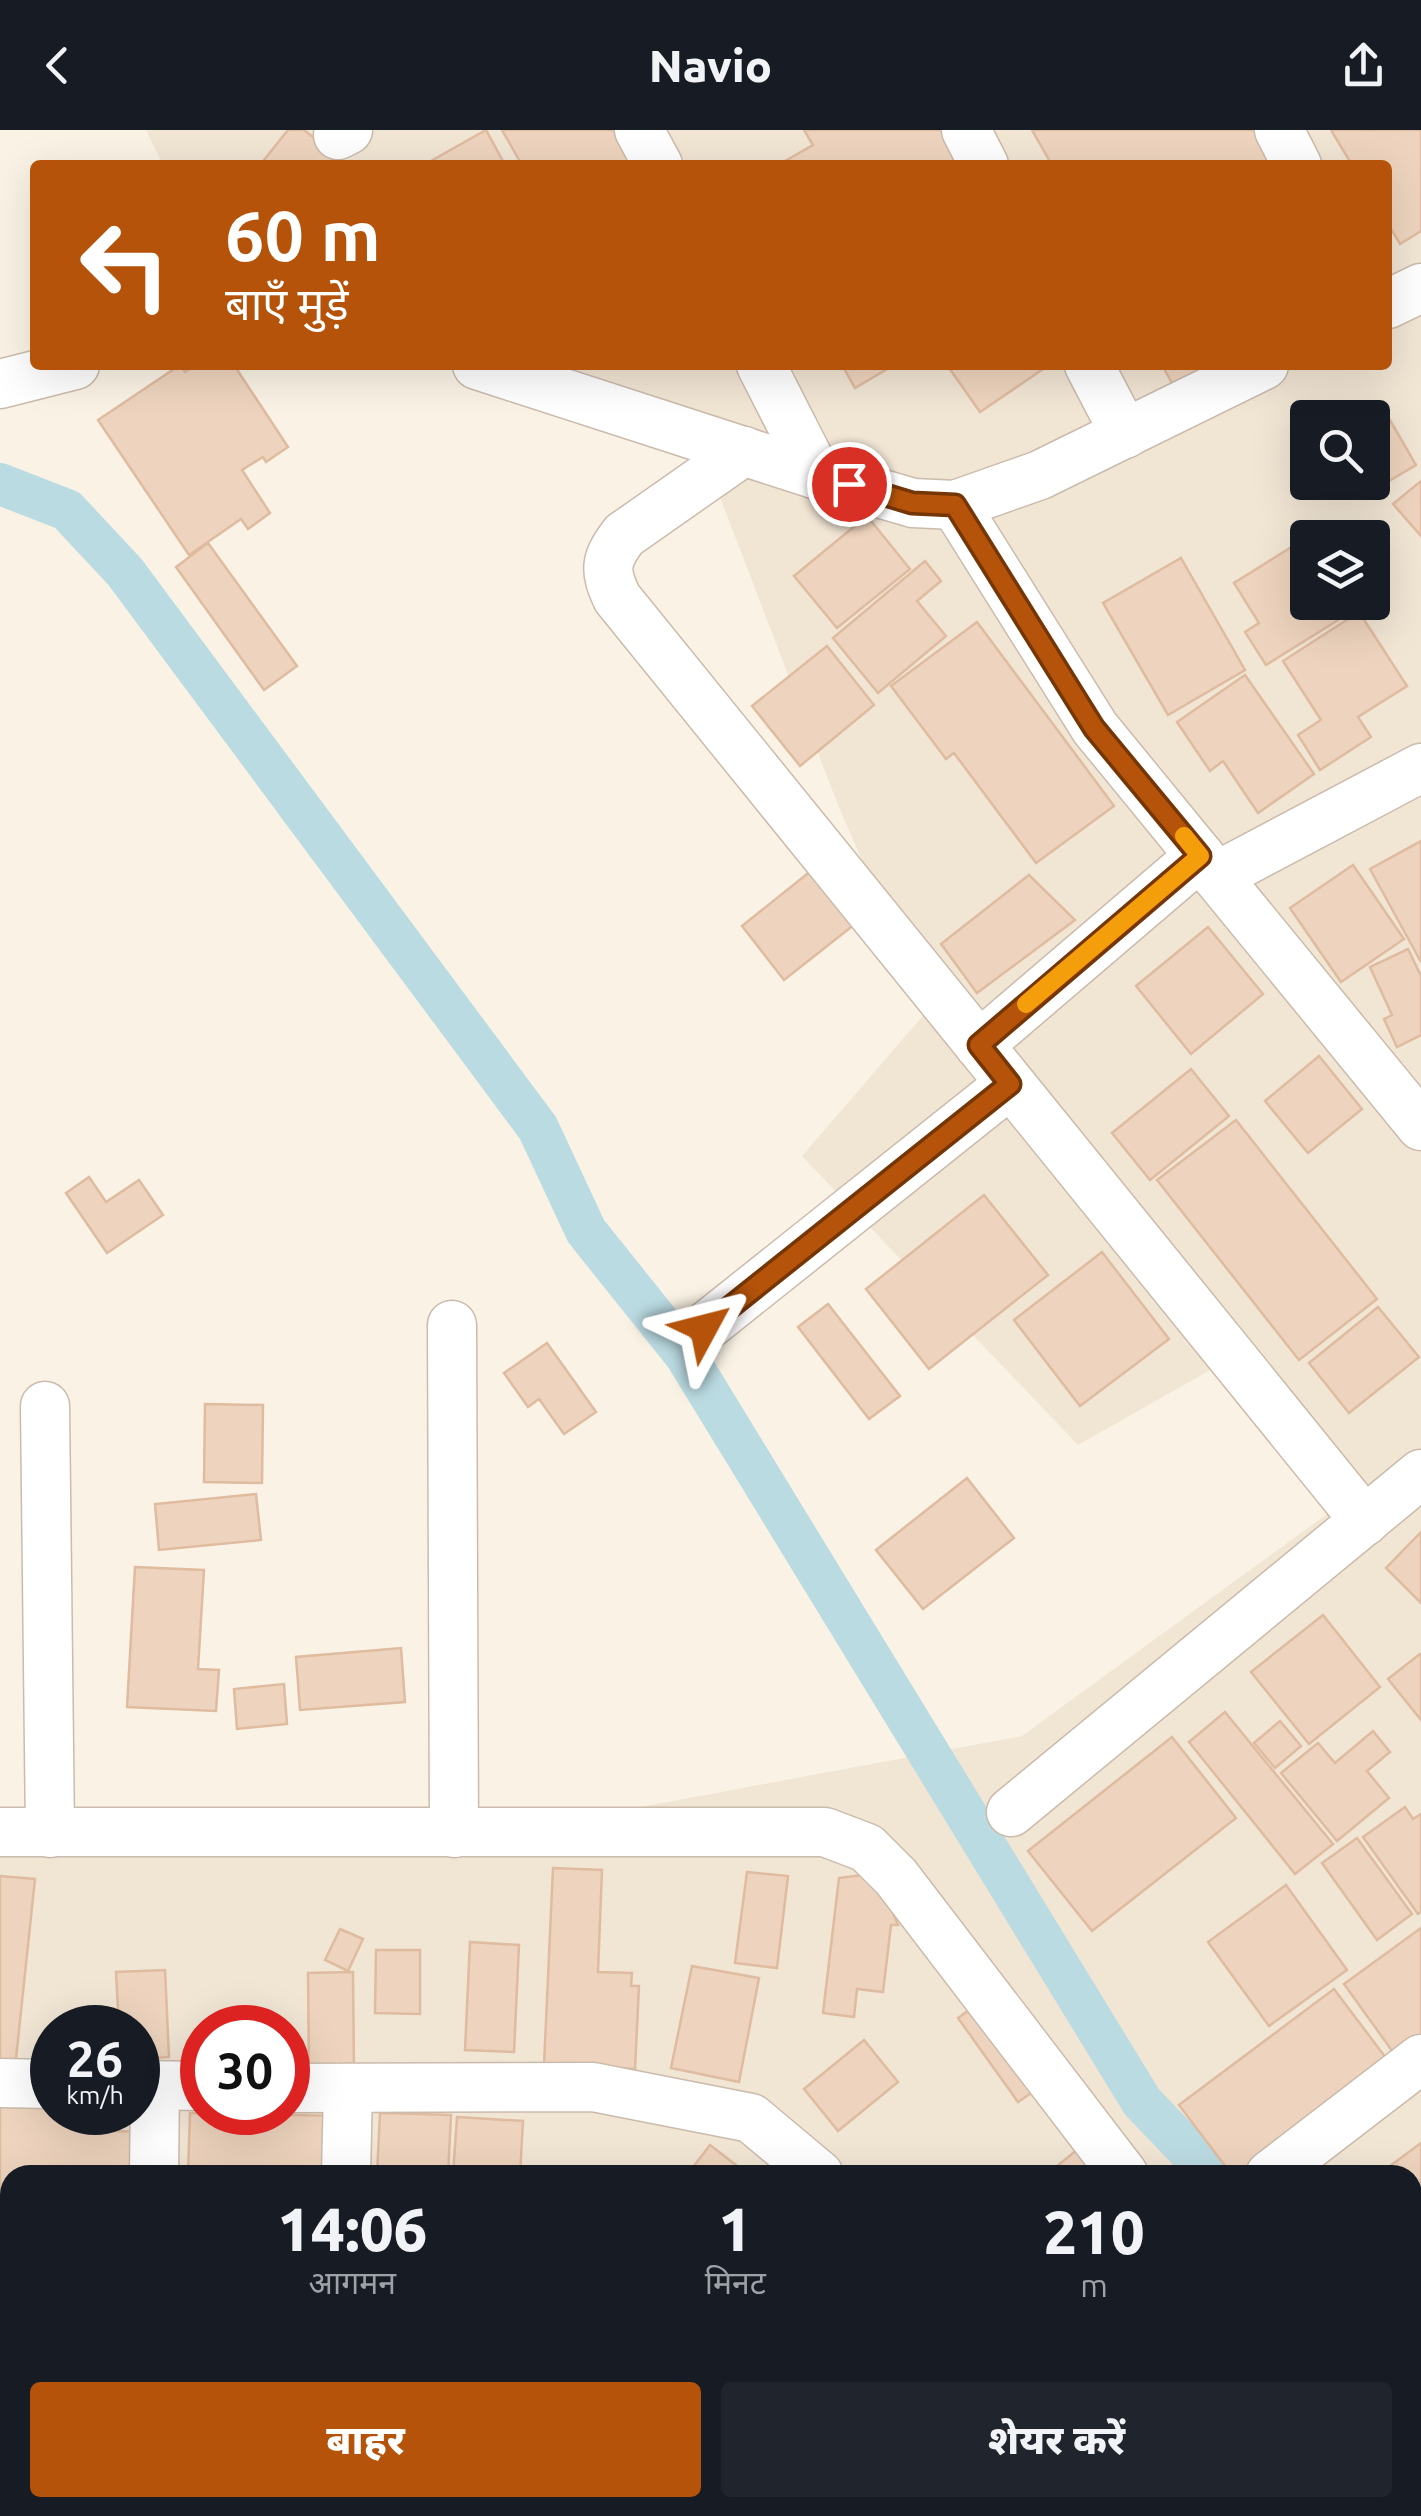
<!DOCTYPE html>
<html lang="hi">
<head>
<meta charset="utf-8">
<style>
  :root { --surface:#171b24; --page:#20242c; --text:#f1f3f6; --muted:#9ea1a6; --accent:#b45309 }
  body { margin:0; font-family:Ubuntu,"Noto Sans Devanagari",sans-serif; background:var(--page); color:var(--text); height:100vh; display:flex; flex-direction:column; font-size:38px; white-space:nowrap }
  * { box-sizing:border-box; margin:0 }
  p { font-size:32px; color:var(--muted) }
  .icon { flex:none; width:55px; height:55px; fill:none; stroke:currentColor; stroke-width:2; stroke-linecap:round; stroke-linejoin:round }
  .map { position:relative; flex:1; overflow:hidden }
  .sheet { position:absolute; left:0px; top:2035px; width:1422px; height:352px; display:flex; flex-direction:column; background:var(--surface); border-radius:30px 30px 0 0; box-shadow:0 10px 40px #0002 }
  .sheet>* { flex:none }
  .hud { position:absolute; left:30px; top:30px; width:1362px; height:210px; border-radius:10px; box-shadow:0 10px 40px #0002; background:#b45309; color:#fff; overflow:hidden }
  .fabs { position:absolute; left:1290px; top:270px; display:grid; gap:20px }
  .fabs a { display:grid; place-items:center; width:100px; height:100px; border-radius:10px; background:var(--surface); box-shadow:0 10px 40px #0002; font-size:50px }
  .speed { position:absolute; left:30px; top:1875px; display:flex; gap:20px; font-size:50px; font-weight:700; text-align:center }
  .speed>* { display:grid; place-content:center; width:130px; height:130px; border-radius:50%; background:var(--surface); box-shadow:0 10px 40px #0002; line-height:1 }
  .speed small { font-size:25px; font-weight:400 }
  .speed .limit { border:15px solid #d22; background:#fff; color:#111 }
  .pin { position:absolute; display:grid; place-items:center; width:85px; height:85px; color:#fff; margin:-42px; border:5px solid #fff; border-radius:50%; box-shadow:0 2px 10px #0007 }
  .me { position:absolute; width:110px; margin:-55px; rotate:52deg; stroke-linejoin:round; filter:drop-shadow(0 0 8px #0008) }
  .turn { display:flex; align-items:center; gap:35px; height:210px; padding:0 30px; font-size:45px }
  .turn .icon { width:130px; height:130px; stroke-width:2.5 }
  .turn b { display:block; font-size:70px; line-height:85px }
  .eta { display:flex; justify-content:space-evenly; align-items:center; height:170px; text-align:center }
  .eta b { font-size:60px; font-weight:800; line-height:70px }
  .action { display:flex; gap:20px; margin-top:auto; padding:20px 30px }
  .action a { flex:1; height:115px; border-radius:10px; background:var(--accent); color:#fff; font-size:40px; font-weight:800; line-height:115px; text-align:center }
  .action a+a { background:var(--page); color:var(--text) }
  header { display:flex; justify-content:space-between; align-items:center; height:130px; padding:0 30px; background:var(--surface); font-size:45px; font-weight:800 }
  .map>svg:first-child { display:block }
</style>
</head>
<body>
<header><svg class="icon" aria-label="back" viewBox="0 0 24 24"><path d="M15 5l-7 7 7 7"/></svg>Navio<svg class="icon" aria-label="share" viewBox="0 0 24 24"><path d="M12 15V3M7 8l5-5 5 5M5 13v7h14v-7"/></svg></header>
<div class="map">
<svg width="1421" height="2386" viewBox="0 0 1421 2386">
  <rect width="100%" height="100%" fill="#faf3e5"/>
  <!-- residential -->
  <path fill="#f1e5d4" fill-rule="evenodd" d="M146 0H1421V2386H0V1688L555 1693 1022 1606 1356 1363 1251 1217 1078 1315 802 1026 927 881 838 675 700 315 517 235H1388V35H163ZM1308 288H1372V352H1308ZM1308 408H1372V472H1308ZM52 1898H138V1982H52ZM202 1898H288V1982H202ZM10 2045H1412V2378H10Z"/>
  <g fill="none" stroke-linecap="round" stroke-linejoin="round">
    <!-- canal -->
    <g stroke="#bbdbe2" stroke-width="42">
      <polyline points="0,354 67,380 125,442 538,998 586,1101 686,1226 1142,1972 1212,2045"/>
      <polyline points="1412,2280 1421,2290"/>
    </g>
  </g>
  <!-- building -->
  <g fill="#eed4be" stroke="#dfbba0" stroke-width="2.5">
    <polygon points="288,0 304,0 339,28 334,35 260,35"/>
    <polygon points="486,0 505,35 424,35"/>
    <polygon points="502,0 618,0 638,35 522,35"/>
    <polygon points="804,0 953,0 964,20 953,27 957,35 778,35 813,15"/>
    <polygon points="1032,0 1264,0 1283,35 1052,35"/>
    <polygon points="1331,0 1421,0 1421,101 1400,114 1388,94 1388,35 1352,35"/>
    <polygon points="180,235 185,242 195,235 234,235 288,317 266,332 263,327 242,340 270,383 248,399 241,389 189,425 98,290"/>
    <polygon points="842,235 894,235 855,258"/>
    <polygon points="947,235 1049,235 980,282"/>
    <polygon points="1162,235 1226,235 1177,262"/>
    <polygon points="1383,278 1416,335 1389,351 1372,323 1372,288 1367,288"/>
    <polygon points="1421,351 1421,406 1393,374"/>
    <polygon points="867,386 910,439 837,498 794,446"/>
    <polygon points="1325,396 1332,408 1308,408 1308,472 1367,472 1266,535 1245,502 1259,493 1234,453"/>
    <polygon points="208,413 297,536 264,560 176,437"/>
    <polygon points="1181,428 1245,540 1168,585 1103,473"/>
    <polygon points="925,431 941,451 917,471 946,506 878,563 833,508"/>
    <polygon points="1359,482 1407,556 1358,587 1371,607 1320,640 1298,605 1321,590 1283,531"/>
    <polygon points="977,492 1114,676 1036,733 954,623 946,629 891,556"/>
    <polygon points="827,516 874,575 800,636 752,576"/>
    <polygon points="1245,545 1314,644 1258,683 1223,631 1210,641 1177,592"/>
    <polygon points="1421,711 1421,832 1370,739"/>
    <polygon points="1353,735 1404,809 1341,852 1290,778"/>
    <polygon points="812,740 855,794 784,850 742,796"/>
    <polygon points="1029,745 1075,790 977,863 941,814"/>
    <polygon points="1208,797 1263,864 1191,924 1136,856"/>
    <polygon points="1408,819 1421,846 1421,905 1397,917 1384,889 1392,885 1370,837"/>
    <polygon points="1319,926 1362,979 1308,1023 1265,971"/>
    <polygon points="1191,939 1229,986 1150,1050 1112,1003"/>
    <polygon points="1236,990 1377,1169 1299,1230 1157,1050"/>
    <polygon points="89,1047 106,1072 139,1050 163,1085 107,1123 66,1063"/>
    <polygon points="984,1065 1048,1145 929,1239 866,1159"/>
    <polygon points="1102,1122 1169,1209 1080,1276 1014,1190"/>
    <polygon points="828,1174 900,1266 869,1289 798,1197"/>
    <polygon points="1378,1177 1419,1227 1349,1283 1309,1233"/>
    <polygon points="547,1213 596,1282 564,1304 539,1269 528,1277 504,1243"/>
    <polygon points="205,1274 263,1275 262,1353 204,1352"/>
    <polygon points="967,1348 1014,1408 923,1479 876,1420"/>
    <polygon points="256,1364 261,1410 159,1420 155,1374"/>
    <polygon points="1421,1402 1421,1473 1386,1438"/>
    <polygon points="135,1437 204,1440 198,1539 219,1540 216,1581 127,1577"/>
    <polygon points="1323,1485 1380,1557 1309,1614 1251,1542"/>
    <polygon points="401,1518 405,1572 300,1580 296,1527"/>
    <polygon points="1420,1524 1421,1525 1421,1590 1388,1549"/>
    <polygon points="284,1554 287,1594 237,1599 234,1559"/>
    <polygon points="1225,1582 1333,1714 1295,1744 1189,1612"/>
    <polygon points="1280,1591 1301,1616 1275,1638 1254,1613"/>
    <polygon points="1373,1601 1390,1622 1367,1641 1389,1668 1337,1711 1281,1643 1318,1613 1335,1633"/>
    <polygon points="1172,1607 1236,1688 1092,1801 1028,1721"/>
    <polygon points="1405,1677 1413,1689 1421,1684 1421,1782 1418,1784 1363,1707"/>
    <polygon points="1357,1708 1412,1784 1377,1810 1322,1733"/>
    <polygon points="553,1738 602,1740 598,1842 632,1843 631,1856 639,1856 635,1939 544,1935"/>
    <polygon points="747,1742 788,1746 777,1838 735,1833"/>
    <polygon points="877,1743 898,1795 891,1795 883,1862 857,1859 854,1887 823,1883 839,1748"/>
    <polygon points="0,1746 35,1749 15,1938 0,1936"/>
    <polygon points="1286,1755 1347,1840 1269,1896 1208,1812"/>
    <polygon points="1421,1798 1421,1913 1398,1929 1344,1854"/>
    <polygon points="340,1799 363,1809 348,1841 325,1830"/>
    <polygon points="470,1812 519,1815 514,1922 465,1920"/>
    <polygon points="376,1820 420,1820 420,1884 375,1883"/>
    <polygon points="692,1836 759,1848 739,1952 671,1938"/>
    <polygon points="165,1840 169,1927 138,1929 138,1898 119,1898 116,1842"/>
    <polygon points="353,1842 354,1943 309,1944 308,1843"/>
    <polygon points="1334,1859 1395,1940 1255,2045 1232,2045 1179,1975"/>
    <polygon points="982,1871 1043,1955 1018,1972 958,1888"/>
    <polygon points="864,1910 898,1952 838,2001 804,1959"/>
    <polygon points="0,1975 52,1976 52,1982 76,1982 76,2000 150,2002 148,2045 10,2045 10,2295 0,2294"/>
    <polygon points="190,1983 340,1986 339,2045 188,2045"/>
    <polygon points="380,1983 451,1985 448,2045 377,2045"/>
    <polygon points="457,1987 523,1991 520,2045 453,2045"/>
    <polygon points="1421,2013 1421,2103 1412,2091 1412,2045 1379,2044"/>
    <polygon points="710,2015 749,2045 687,2045"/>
    <polygon points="1083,2015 1106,2045 1046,2045"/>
    <polygon points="1412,2106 1421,2117 1421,2180 1412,2186"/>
    <polygon points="10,2366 10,2378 72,2378 110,2386 0,2386 0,2372"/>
    <polygon points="974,2378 1017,2378 1023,2386 980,2386"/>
    <polygon points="1030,2378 1105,2378 1111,2386 1033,2386 1028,2379"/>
    <polygon points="1120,2378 1214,2378 1209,2386 1127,2386"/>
  </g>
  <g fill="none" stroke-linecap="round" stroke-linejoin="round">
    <defs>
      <g id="street">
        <polyline points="639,0 658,35"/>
        <polyline points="966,0 984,35"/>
        <polyline points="1279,0 1297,35"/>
        <polyline points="338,5 348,0"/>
        <polyline points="1388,174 1421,158"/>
        <polyline points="477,235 817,345 913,373 955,375 1040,345 1264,235"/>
        <polyline points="761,235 817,345"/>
        <polyline points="1089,235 1125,304"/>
        <polyline points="0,254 75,235"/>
        <path d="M744 321 624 405C605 430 604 440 617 468L1365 1391"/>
        <polyline points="955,375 1095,598 1421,996"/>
        <polyline points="1217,746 1421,638"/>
        <polyline points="979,915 1200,726"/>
        <polyline points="452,1195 454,1703"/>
        <polyline points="704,1198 1010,954"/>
        <polyline points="45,1276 50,1703"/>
        <polyline points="1011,1682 1421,1344"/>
        <polyline points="0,1702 825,1702 867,1718 896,1747 1124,2045"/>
        <polyline points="0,1953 52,1954"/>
        <polyline points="138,1955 202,1956"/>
        <polyline points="288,1958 593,1957 751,1988 819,2045"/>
        <polyline points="154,2045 155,1956"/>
        <polyline points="346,2045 348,1958"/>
        <polyline points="1270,2045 1421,1929"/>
        <polyline points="1412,2209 1421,2203"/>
        <polyline points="0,2349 10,2350"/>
        <polyline points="393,2378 398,2386"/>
        <polyline points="873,2378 875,2386"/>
        <polyline points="1385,2378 1393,2386"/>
        <polyline points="566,2382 566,2386"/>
        <polyline points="292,2386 292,2378"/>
        <polyline points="1224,2386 1236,2378"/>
      </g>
    </defs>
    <!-- street casing -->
    <use href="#street" stroke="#cbbbac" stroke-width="51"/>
    <!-- street -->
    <use href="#street" stroke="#fff" stroke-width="48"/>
  </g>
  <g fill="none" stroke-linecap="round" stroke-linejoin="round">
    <defs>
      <polyline id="route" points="704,1198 1010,954 979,915 1200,726 1094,598 955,375 912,373 849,354"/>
    </defs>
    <!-- route casing -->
    <use href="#route" stroke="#753606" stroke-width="25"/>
    <!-- route -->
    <use href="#route" stroke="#b45309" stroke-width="18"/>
    <!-- slow -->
    <polyline stroke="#f59e0b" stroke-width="18" points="1026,874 1200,726 1184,706"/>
  </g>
</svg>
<div class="fabs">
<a><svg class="icon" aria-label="search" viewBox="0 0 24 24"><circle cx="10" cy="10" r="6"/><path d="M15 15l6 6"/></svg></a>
<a><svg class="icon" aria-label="layers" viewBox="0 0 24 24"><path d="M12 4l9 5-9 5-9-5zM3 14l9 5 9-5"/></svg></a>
</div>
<div class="speed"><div>26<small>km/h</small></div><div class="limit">30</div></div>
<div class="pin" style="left:849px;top:354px;background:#d93025"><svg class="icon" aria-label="arrive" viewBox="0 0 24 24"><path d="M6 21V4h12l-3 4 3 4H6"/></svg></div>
<svg class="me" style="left:704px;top:1198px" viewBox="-20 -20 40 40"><path d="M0-17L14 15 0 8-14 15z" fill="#b45309" stroke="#fff" stroke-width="4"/></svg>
<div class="hud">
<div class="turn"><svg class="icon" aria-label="left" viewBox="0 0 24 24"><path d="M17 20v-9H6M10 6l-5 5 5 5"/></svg><div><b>60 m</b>बाएँ मुड़ें</div></div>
</div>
<section class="sheet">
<div class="eta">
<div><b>14:06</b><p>आगमन</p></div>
<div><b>1</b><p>मिनट</p></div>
<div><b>210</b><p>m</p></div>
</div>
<div class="action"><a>बाहर</a><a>शेयर करें</a></div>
</section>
</div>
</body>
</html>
